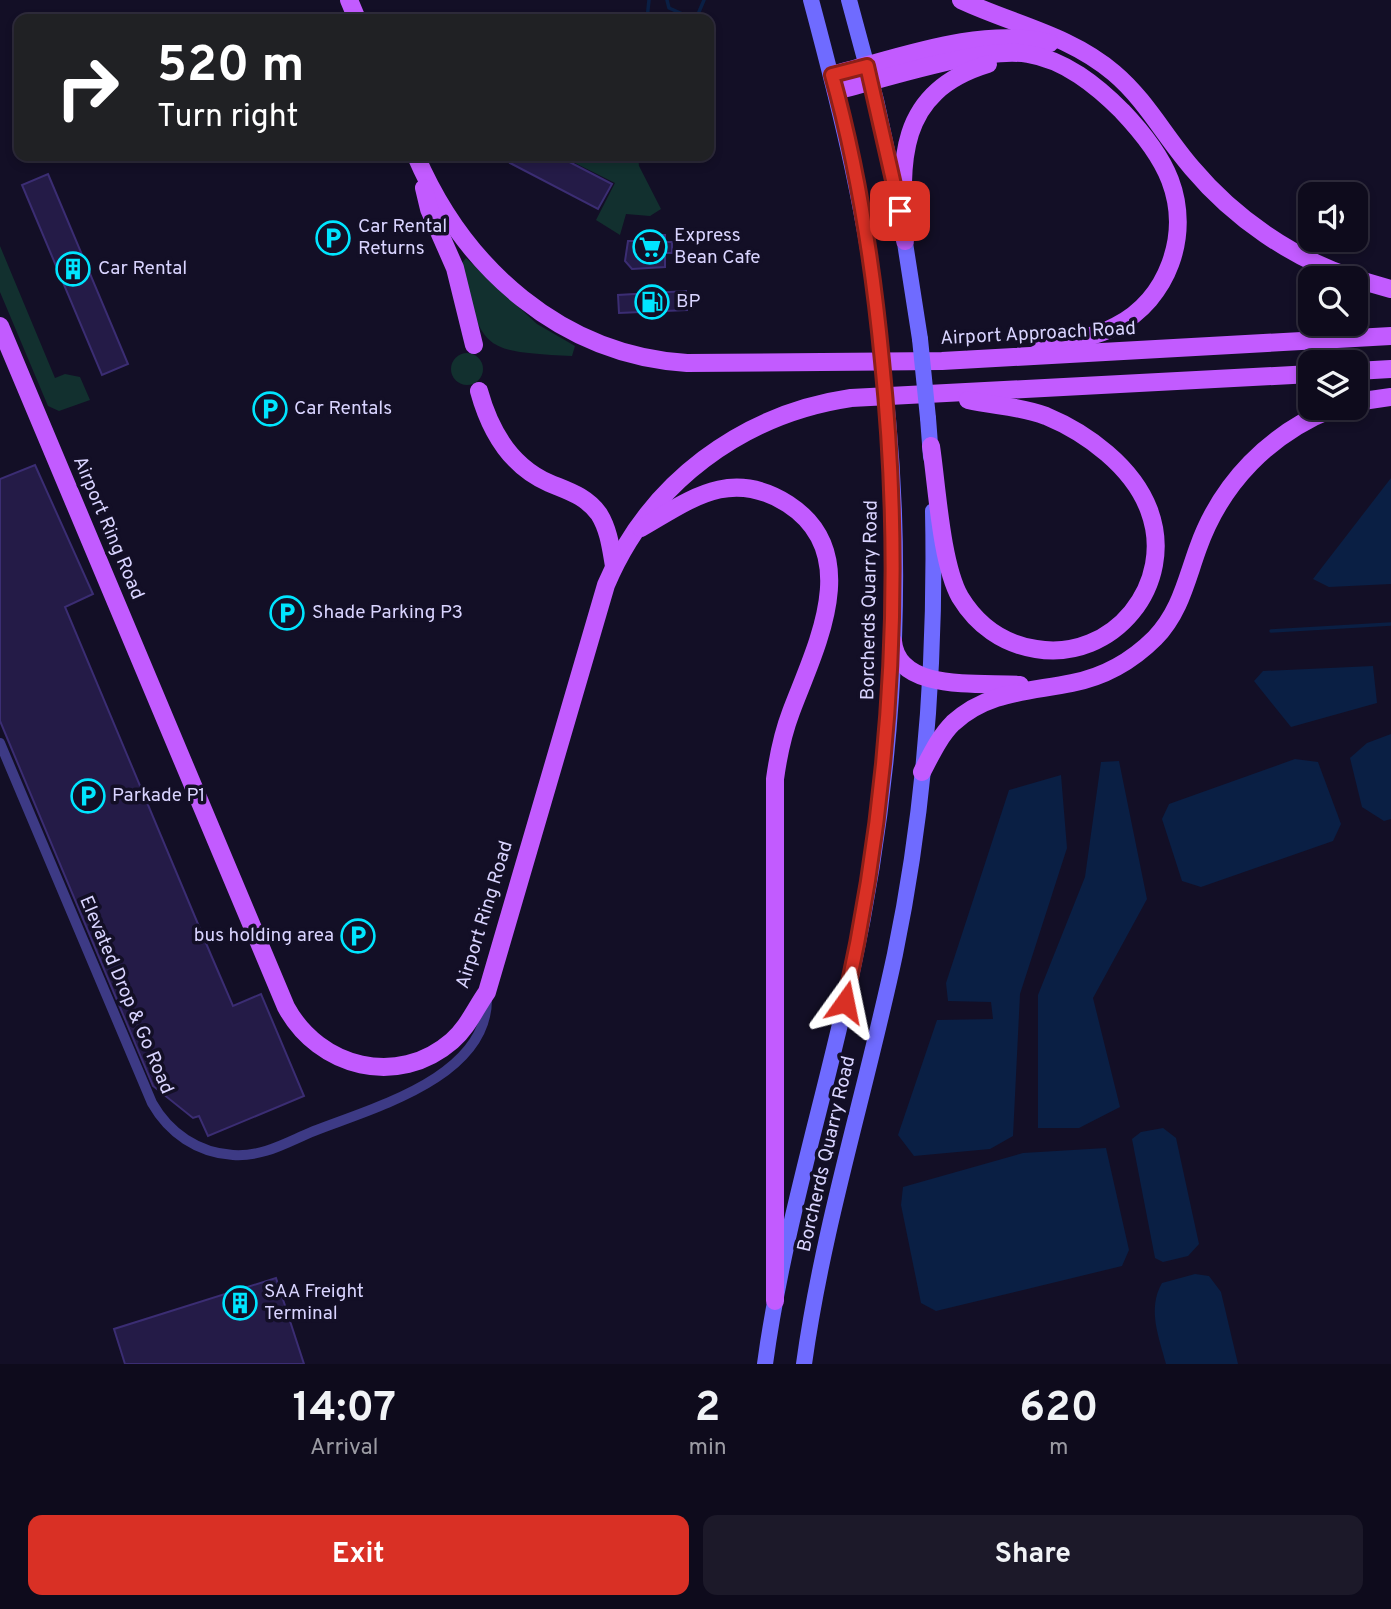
<!DOCTYPE html>
<html lang="en">
<head>
<meta charset="utf-8">
<style>
  :root { --surface:#0e0b1c; --page:#1c1929; --text:#f1f3f6; --muted:#9b9ba3; --line:#2e2b3b; --accent:#d93025 }
  body { margin:0; font-family:Overpass,sans-serif; background:var(--page); color:var(--text); height:100vh; display:flex; flex-direction:column; font-size:26px; white-space:nowrap }
  * { box-sizing:border-box; margin:0 }
  p { font-size:23px; color:var(--muted) }
  .icon { flex:none; width:38px; height:38px; fill:none; stroke:currentColor; stroke-width:2; stroke-linecap:round; stroke-linejoin:round }
  .map { position:relative; height:1364px; overflow:hidden }
  .details { display:flex; flex-direction:column; background:var(--surface); flex:1 }
  .details>* { flex:none }
  .guide { position:absolute; left:14px; top:14px; width:700px; height:147px; border-radius:14px; box-shadow:0 4px 10px #0003,0 0 0 2px var(--line); background:#202124; color:#fff; overflow:hidden }
  .buttons { position:absolute; left:1298px; top:182px; display:grid; gap:14px }
  .buttons a { display:grid; place-items:center; width:70px; height:70px; border-radius:14px; background:var(--surface); box-shadow:0 4px 10px #0003,0 0 0 2px var(--line); font-size:35px }
  .pin { position:absolute; display:grid; place-items:center; width:60px; height:60px; color:#fff; margin:-30px; border-radius:14px; box-shadow:0 4px 10px #0006 }
  .me { position:absolute; width:77px; margin:-38px; rotate:12deg; stroke-linejoin:round; filter:drop-shadow(0 0 5px #0008) }
  .turn { display:flex; align-items:center; gap:24px; height:147px; padding:0 28px; font-size:32px }
  .turn .icon { width:91px; height:91px; stroke-width:2.5 }
  .turn b { display:block; font-size:49px; line-height:60px }
  .eta { display:flex; justify-content:space-evenly; align-items:center; height:119px; text-align:center }
  .eta b { font-size:42px; font-weight:700; line-height:49px }
  .action { display:flex; gap:14px; margin-top:auto; padding:14px 28px }
  .action a { flex:1; height:80px; border-radius:14px; background:var(--accent); color:#fff; font-size:28px; font-weight:700; line-height:80px; text-align:center }
  .action a+a { background:var(--page); color:var(--text) }
  .map>svg:first-child { display:block }
</style>
</head>
<body>
<div class="map">
<svg width="1391" height="1364" viewBox="0 0 1391 1364">
  <rect width="100%" height="100%" fill="#130f26"/>
  <!-- green -->
  <g fill="#12302f">
    <polygon points="561,156 638,156 639,166 661,209 650,216 626,214 620,235 596,220 615,183"/>
    <polygon points="0,246 55,378 65,374 80,377 90,400 59,411 48,406 0,292"/>
    <path d="M466 258 537 324 575 346 572 356C481 351 483 351 460 265Z"/>
    <circle cx="467" cy="369" r="16"/>
  </g>
  <!-- water -->
  <g fill="#0a1f44">
    <polygon points="1391,478 1391,584 1329,587 1313,579"/>
    <polygon points="1373,666 1377,703 1291,727 1254,681 1263,671"/>
    <polygon points="1391,734 1391,819 1384,821 1362,807 1350,758 1367,743"/>
    <polygon points="1295,759 1318,762 1341,824 1333,841 1201,887 1182,881 1162,819 1169,804"/>
    <polygon points="1119,761 1147,899 1093,998 1120,1107 1079,1128 1038,1128 1038,995 1085,877 1101,762"/>
    <polygon points="1061,775 1067,848 1020,994 1013,1136 990,1149 914,1156 898,1135 937,1020 993,1019 991,1002 948,1001 946,983 1009,790"/>
    <polygon points="1163,1128 1176,1138 1199,1244 1188,1256 1163,1262 1155,1258 1132,1139 1141,1132"/>
    <polygon points="1106,1148 1129,1250 1122,1266 936,1311 921,1303 901,1205 903,1187 1023,1153"/>
    <path d="M1195 1274 1209 1276 1221 1292 1238 1364H1166C1159 1337 1147 1309 1162 1283Z"/>
  </g>
  <g fill="none" stroke-linecap="round" stroke-linejoin="round">
    <!-- stream -->
    <g stroke="#0a1f44" stroke-width="3.5">
      <polyline points="667,0 669,8 694,19"/>
      <polyline points="647,19 649,0"/>
      <polyline points="696,19 704,0"/>
      <polyline points="1271,631 1391,624"/>
    </g>
  </g>
  <!-- building -->
  <g fill="#241b47" stroke="#3b2d73" stroke-width="2">
    <polygon points="514,156 558,156 612,184 598,209 510,163"/>
    <polygon points="48,174 128,364 102,375 22,185"/>
    <polygon points="650,235 665,235 665,242 672,242 672,253 665,253 665,267 632,269 625,261 628,241 650,241"/>
    <polygon points="686,291 687,310 619,313 618,295"/>
    <polygon points="35,465 93,594 65,607 211,955 233,1006 261,994 304,1096 208,1136 199,1116 193,1118 153,1086 0,721 0,479"/>
    <polygon points="276,1278 304,1364 125,1364 114,1329"/>
  </g>
  <g fill="none" stroke-linecap="round" stroke-linejoin="round">
    <!-- street -->
    <path stroke="#3d3a85" stroke-width="10" d="M0 743 152 1103C169 1133 198 1153 233 1155 264 1157 287 1142 314 1131 372 1108 487 1078 487 999"/>
    <!-- secondary -->
    <g stroke="#6f6bff" stroke-width="16">
      <path d="M811 0C841 112 869 224 880 340"/>
      <polyline points="849,0 876,100 898,201"/>
      <polyline points="903,230 920,339"/>
      <polyline points="928,418 931,457"/>
      <path d="M765 1364C783 1231 824 1102 852 972 891 792 905 603 888 419"/>
      <path d="M804 1364C823 1226 866 1091 895 954 925 809 936 659 933 511"/>
    </g>
    <!-- primary -->
    <g stroke="#c25bff" stroke-width="18">
      <polyline points="349,0 357,19"/>
      <path d="M961 0C1012 24 1070 35 1114 73 1146 100 1165 137 1192 168 1234 218 1292 258 1353 278"/>
      <path d="M832 75C899 58 981 26 1050 43"/>
      <path d="M836 91C884 79 983 46 1028 54 1065 60 1096 85 1122 111 1141 131 1160 154 1170 180 1191 235 1168 299 1116 326 1092 339 1065 341 1039 345"/>
      <path d="M416 156C464 268 561 355 687 363L942 361 1391 336"/>
      <polyline points="424,188 429,209 455,268 474,345"/>
      <path d="M905 241C900 162 896 92 988 64"/>
      <polyline points="1356,279 1391,289"/>
      <path d="M0 326 286 1007C319 1068 398 1088 452 1041 468 1027 475 1009 487 992L606 585C649 483 742 414 851 398L1311 374"/>
      <polyline points="1356,371 1391,369"/>
      <path d="M479 391C490 431 510 466 549 483 568 491 586 496 599 514 609 530 611 549 614 566"/>
      <polyline points="1356,402 1391,397"/>
      <path d="M931 446C937 486 941 563 960 597 977 625 1003 644 1036 649 1113 662 1177 584 1149 510 1133 467 1087 433 1046 416 1020 406 994 406 968 400"/>
      <path d="M641 528C690 500 730 467 788 504 865 554 815 648 791 712 783 733 778 757 775 779V1301"/>
      <path d="M893 641C897 693 981 682 1020 685"/>
      <path d="M922 772C931 755 939 737 953 723 988 691 1028 692 1072 683 1103 677 1132 661 1155 638 1180 612 1186 581 1198 548 1221 483 1270 433 1334 408"/>
    </g>
    <!-- secondary-bridge -->
    <g stroke="#6f6bff" stroke-width="16">
      <polyline points="920,339 928,418"/>
      <polyline points="880,340 888,419"/>
    </g>
  </g>
  <g fill="none" stroke-linecap="round" stroke-linejoin="round">
    <defs>
      <path id="route" d="M845 1002C892 790 904 577 882 361 873 266 858 168 832 75L867 66 900 211"/>
    </defs>
    <!-- route casing -->
    <use href="#route" stroke="#8d1f18" stroke-width="18"/>
    <!-- route -->
    <use href="#route" stroke="#d93025" stroke-width="12"/>
  </g>
  <!-- icons -->
  <defs>
    <symbol id="parking-ring" viewBox="-11 -11 22 22"><circle r="9.5" fill="#130f26" stroke="#00e5ff" stroke-width="1.5"/><path d="M-3.5-5.5H1a3.5 3.5 0 0 1 0 7H-1V5.5H-3.5ZM-1-3.4V-.6H.8a1.4 1.4 0 0 0 0-2.8Z" fill="#00e5ff"/></symbol>
    <symbol id="supermarket-ring" viewBox="-11 -11 22 22"><circle r="9.5" fill="#130f26" stroke="#00e5ff" stroke-width="1.5"/><path d="M-6-5.5h2.5l.6 2H6L4.5 2H-2.5L-4.4-4H-6ZM-1.5 3.2a1.3 1.3 0 1 0 .1 0ZM3 3.2a1.3 1.3 0 1 0 .1 0Z" fill="#00e5ff"/></symbol>
    <symbol id="building-ring" viewBox="-11 -11 22 22"><circle r="9.5" fill="#130f26" stroke="#00e5ff" stroke-width="1.5"/><path d="M-4-6H4V6H1V3H-1V6H-4ZM-2.5-4.3h1.7v1.8h-1.7ZM.8-4.3h1.7v1.8H.8ZM-2.5-1h1.7V.8h-1.7ZM.8-1h1.7V.8H.8Z" fill="#00e5ff"/></symbol>
    <symbol id="fuel-ring" viewBox="-11 -11 22 22"><circle r="9.5" fill="#130f26" stroke="#00e5ff" stroke-width="1.5"/><path d="M-5.5-6h7V0h2V4h1.3V-2.5L3-4.5l.8-.8L6-3V5H2.5V1h-1V6h-7ZM-4.2-4.7v3.2H.2V-4.7Z" fill="#00e5ff"/></symbol>
  </defs>
  <g fill-rule="evenodd">
    <use href="#parking-ring" x="314" y="219" width="38" height="38"/>
    <use href="#supermarket-ring" x="631" y="228" width="38" height="38"/>
    <use href="#building-ring" x="54" y="250" width="38" height="38"/>
    <use href="#fuel-ring" x="633" y="283" width="38" height="38"/>
    <use href="#parking-ring" x="251" y="390" width="38" height="38"/>
    <use href="#parking-ring" x="268" y="594" width="38" height="38"/>
    <use href="#parking-ring" x="69" y="777" width="38" height="38"/>
    <use href="#parking-ring" x="339" y="917" width="38" height="38"/>
    <use href="#building-ring" x="221" y="1284" width="38" height="38"/>
  </g>
  <g text-anchor="middle" dominant-baseline="central" stroke-width="7" stroke-linejoin="round" paint-order="stroke">
    <!-- poi labels -->
    <g font-size="19" fill="#d9d4ff" stroke="#130f26" text-anchor="start">
      <text x="358" y="227">Car Rental<tspan x="358" dy="22">Returns</tspan></text>
      <text x="674" y="236">Express<tspan x="674" dy="22">Bean Cafe</tspan></text>
      <text x="98" y="269">Car Rental</text>
      <text x="676" y="302">BP</text>
      <text x="294" y="409">Car Rentals</text>
      <text x="312" y="613">Shade Parking P3</text>
      <text x="112" y="796">Parkade P1</text>
      <text x="334" y="936" text-anchor="end">bus holding area</text>
      <text x="264" y="1292">SAA Freight<tspan x="264" dy="22">Terminal</tspan></text>
    </g>
    <!-- street labels -->
    <g font-size="19" fill="#d9d4ff" stroke="#130f26">
      <text transform="translate(1038 334) rotate(-3)">Airport Approach Road</text>
      <text transform="translate(108 528) rotate(67)">Airport Ring Road</text>
      <text transform="translate(870 600) rotate(-89)">Borcherds Quarry Road</text>
      <text transform="translate(485 915) rotate(-73)">Airport Ring Road</text>
      <text transform="translate(126 995) rotate(67)">Elevated Drop &amp; Go Road</text>
      <text transform="translate(827 1154) rotate(-77)">Borcherds Quarry Road</text>
    </g>
  </g>
</svg>
<div class="buttons">
<a><svg class="icon" aria-label="sound" viewBox="0 0 24 24"><path d="M4 9h4l5-4v14l-5-4H4zM17 9q2 3 0 6"/></svg></a>
<a><svg class="icon" aria-label="search" viewBox="0 0 24 24"><circle cx="10" cy="10" r="6"/><path d="M15 15l6 6"/></svg></a>
<a><svg class="icon" aria-label="layers" viewBox="0 0 24 24"><path d="M12 4l9 5-9 5-9-5zM3 14l9 5 9-5"/></svg></a>
</div>
<div class="pin" style="left:900px;top:211px;background:#d93025"><svg class="icon" aria-label="arrive" viewBox="0 0 24 24"><path d="M6 21V4h12l-3 4 3 4H6"/></svg></div>
<svg class="me" style="left:845px;top:1002px" viewBox="-20 -20 40 40"><path d="M0-17L14 15 0 8-14 15z" fill="#d93025" stroke="#fff" stroke-width="4"/></svg>
<div class="guide">
<div class="turn"><svg class="icon" aria-label="right" viewBox="0 0 24 24"><path d="M7 20v-9h11M14 6l5 5-5 5"/></svg><div><b>520 m</b>Turn right</div></div>
</div>
</div>
<section class="details">
<div class="eta">
<div><b>14:07</b><p>Arrival</p></div>
<div><b>2</b><p>min</p></div>
<div><b>620</b><p>m</p></div>
</div>
<div class="action"><a>Exit</a><a>Share</a></div>
</section>
</body>
</html>
